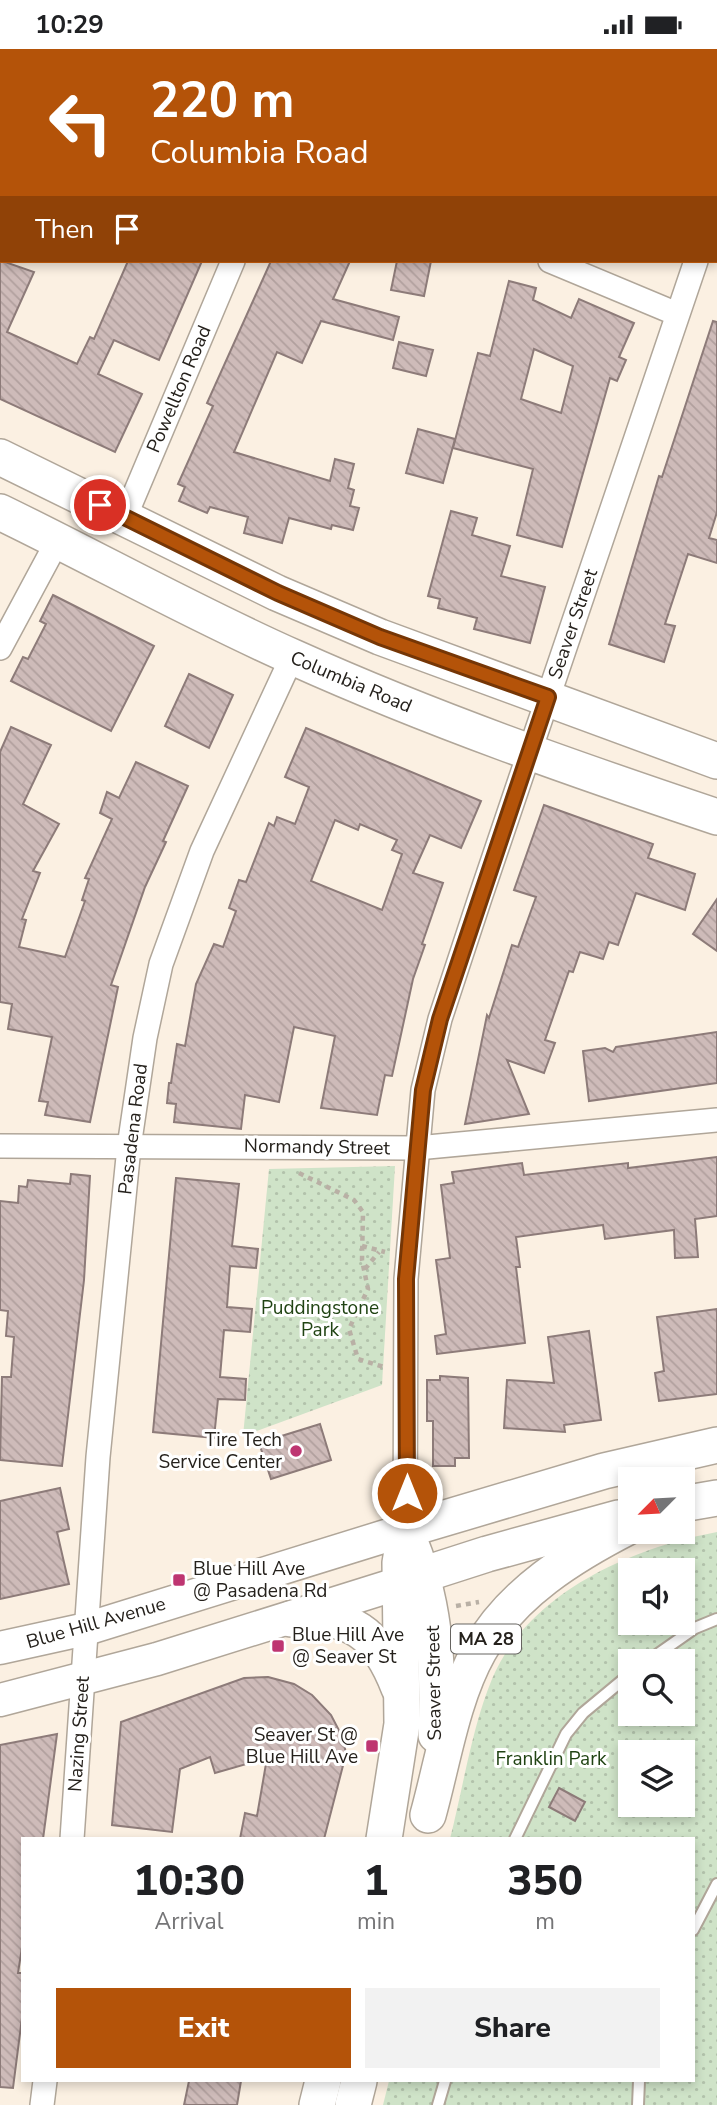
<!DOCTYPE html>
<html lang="en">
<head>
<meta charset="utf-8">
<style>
  :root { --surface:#fff; --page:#f2f2f2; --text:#202124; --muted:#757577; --accent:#b45309 }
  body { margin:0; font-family:"Nunito Sans",sans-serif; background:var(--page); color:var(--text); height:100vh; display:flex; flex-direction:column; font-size:26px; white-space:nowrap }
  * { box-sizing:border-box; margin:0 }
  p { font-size:23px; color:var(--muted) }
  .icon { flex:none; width:38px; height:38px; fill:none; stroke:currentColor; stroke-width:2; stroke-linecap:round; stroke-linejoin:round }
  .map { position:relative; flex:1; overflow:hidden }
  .details { position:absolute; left:21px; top:1788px; width:674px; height:245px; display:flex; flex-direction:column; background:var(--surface); border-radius:0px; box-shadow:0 4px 10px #0003 }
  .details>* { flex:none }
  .top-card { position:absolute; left:0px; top:0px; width:718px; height:214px; box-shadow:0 4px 10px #0003; background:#b45309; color:#fff; overflow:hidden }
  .needle { width:46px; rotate:246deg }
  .buttons { position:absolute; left:618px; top:1418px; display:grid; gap:14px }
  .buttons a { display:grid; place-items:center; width:77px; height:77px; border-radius:0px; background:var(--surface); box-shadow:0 4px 10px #0003; font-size:35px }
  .pin { position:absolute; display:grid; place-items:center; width:60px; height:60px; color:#fff; margin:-30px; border:4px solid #fff; border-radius:50%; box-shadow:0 2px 7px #0007 }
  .me { position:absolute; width:77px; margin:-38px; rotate:0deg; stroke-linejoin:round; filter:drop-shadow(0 0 5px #0008) }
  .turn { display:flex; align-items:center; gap:24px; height:147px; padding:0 35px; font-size:32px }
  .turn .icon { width:91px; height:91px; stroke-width:2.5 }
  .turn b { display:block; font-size:49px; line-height:60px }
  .then { display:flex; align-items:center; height:66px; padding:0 35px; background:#0003; gap:14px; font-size:26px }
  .eta { display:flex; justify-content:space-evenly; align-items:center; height:119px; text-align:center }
  .eta b { font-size:42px; font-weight:800; line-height:49px }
  .button { display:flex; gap:14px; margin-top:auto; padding:14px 35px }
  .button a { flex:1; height:80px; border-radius:0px; background:var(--accent); color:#fff; font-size:28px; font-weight:800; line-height:80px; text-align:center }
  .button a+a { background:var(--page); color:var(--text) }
  .status { display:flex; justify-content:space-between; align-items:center; height:49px; padding:0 35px; background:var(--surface); direction:ltr }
  .status svg { height:19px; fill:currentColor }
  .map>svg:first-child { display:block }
</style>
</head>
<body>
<div class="status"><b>10:29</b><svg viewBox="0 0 49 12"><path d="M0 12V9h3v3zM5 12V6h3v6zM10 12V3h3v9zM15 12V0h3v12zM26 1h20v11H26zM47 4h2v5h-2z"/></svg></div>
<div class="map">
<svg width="717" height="2056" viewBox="0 0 717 2056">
  <defs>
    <pattern id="park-dots" width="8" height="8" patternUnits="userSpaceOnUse" patternTransform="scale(1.75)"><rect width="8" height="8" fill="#cfe3c8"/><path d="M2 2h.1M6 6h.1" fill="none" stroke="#b2c2ab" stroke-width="1.8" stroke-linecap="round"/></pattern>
    <pattern id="building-back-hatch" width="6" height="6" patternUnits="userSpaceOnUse" patternTransform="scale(1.75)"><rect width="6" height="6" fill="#cebbb9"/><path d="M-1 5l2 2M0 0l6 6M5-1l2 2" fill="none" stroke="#b1a09e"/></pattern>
  </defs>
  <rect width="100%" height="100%" fill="#fbf0e2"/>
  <!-- park -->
  <g fill="url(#park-dots)" fill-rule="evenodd">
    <polygon points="395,1117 382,1336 243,1387 269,1120"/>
    <path d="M717 1483V2056H383L389 2032H693V1790H450C463 1739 472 1678 492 1630 528 1544 631 1499 717 1483ZM630 1521H682V1573H630ZM630 1612H682V1664H630ZM630 1703H682V1755H630Z"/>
  </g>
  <!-- building -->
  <g fill="url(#building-back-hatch)" stroke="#8d7b79" stroke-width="2" fill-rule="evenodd">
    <polygon points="0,208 2,212 34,223 7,283 77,315 90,288 94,290 128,212 202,212 159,311 114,291 98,325 142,345 115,403 0,350"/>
    <polygon points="271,212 350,212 333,250 399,268 393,291 321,272 302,314 277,303 234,403 330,432 335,410 354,415 348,439 354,441 350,457 359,459 353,481 332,476 331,480 289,469 282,494 244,484 248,468 210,458 207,464 179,452 185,438 178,435 213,357 207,354"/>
    <polygon points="397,212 431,212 424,247 391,241"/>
    <path d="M509 232 536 239 533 251 571 269 579 250 634 274 619 308 626 311 617 332 610 329 562 498 517 486 533 420 453 399 478 304 490 307ZM534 300 573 317 561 364 521 350Z"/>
    <polygon points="713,272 717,273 717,463 709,489 717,491 717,514 688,505 665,575 675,577 664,613 609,595 659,427 662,428"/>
    <polygon points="399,293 433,301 426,327 393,319"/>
    <polygon points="418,380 455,390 443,434 406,424"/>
    <polygon points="451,462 477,469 472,486 510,497 501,527 545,538 530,594 474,580 477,569 438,559 440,550 428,547"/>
    <polygon points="53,546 154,597 111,682 11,632 23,608 28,610 46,575 40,572"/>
    <polygon points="189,625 233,646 209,699 165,677"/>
    <polygon points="11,678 51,696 23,755 59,775 33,822 40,824 22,870 26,871 19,898 65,908 85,852 82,851 89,830 85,829 112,770 100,764 107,743 119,749 136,713 188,737 163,792 166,793 145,838 111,936 118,938 90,1073 45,1066 48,1053 39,1052 52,988 8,980 12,955 0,953 0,703"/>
    <path d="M306 679 481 752 461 799 430 786 413 824 443 834 422 895 425 896 413 930 392 1027 385 1026 377 1066 321 1059 335 987 294 978 279 1053 245 1046 241 1080 174 1073 176 1055 167 1054 169 1034H171L177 995 185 997 196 935 214 895 223 898 236 862 229 859 239 831 246 833 269 774 274 777 277 768 295 775 309 738 285 728ZM335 771 358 781 360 775 397 791 392 801 402 805 382 861 311 832Z"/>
    <polygon points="544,756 653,795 648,809 695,825 685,861 636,844 618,896 609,893 603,910 580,903 573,923 569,922 545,991 555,994 544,1024 507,1011 529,1065 465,1075 487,966 489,969 512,896 518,898 536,848 514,841"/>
    <polygon points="717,850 717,902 693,885"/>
    <polygon points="717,983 717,1034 589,1052 583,1002 605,999 613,1003 616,998"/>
    <polygon points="717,1108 717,1167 695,1170 698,1208 675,1209 674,1181 605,1190 603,1176 516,1188 520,1218 516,1218 525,1294 437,1305 435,1287 446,1285 436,1211 450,1209 441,1136 454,1134 452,1123 522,1114 524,1126 628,1114 628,1119"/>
    <polygon points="71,1125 90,1127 84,1231 62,1417 0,1411 2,1328 11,1328 14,1288 6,1287 8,1262 0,1261 0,1152 18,1154 19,1137 27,1138 28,1131 70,1135"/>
    <polygon points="176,1129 239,1135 232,1197 258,1200 256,1219 230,1217 227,1258 252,1260 250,1283 224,1281 220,1328 246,1330 245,1351 218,1350 214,1389 153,1383"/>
    <polygon points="717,1260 717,1345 659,1352 655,1324 664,1322 657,1268"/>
    <polygon points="589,1282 601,1371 564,1376 565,1383 504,1379 507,1331 554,1334 548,1288"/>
    <polygon points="440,1327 468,1329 469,1409 455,1409 455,1417 433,1417 433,1372 427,1372 427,1331 440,1331"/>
    <polygon points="320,1375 331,1411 271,1430 259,1394"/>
    <polygon points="60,1439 69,1480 57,1483 69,1535 0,1550 0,1452"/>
    <polygon points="268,1628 294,1635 312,1646 331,1666 343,1689 346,1705 324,1790 240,1790 245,1764 257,1767 267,1709 215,1724 210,1708 180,1720 172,1783 112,1776 121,1673 244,1629"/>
    <polygon points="57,1685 43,1790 23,1790 23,1892 18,1924 23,1924 23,1961 13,2039 0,2038 0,1696"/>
    <polygon points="559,1739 585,1753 575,1772 549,1758"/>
    <polygon points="189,2032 241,2032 237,2056 184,2056"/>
  </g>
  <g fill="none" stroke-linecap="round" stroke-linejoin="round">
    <defs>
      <g id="service">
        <polyline points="648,1612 695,1579 717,1570"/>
        <polyline points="515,1790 566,1685 583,1664 630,1625"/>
        <polyline points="693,1881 717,1835"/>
        <polyline points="438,2056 445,2032"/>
        <polyline points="638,2056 639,2032"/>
      </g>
      <g id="minor">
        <polyline points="94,0 98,2"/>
        <polyline points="502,2 502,0"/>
        <polyline points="716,154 717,150"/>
        <polyline points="550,212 677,265"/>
        <polyline points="125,468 233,212"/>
        <polyline points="0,599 58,491"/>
        <polyline points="0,1097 417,1099 717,1071"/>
        <polyline points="405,1481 406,1230 423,1041 440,970 480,849 696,212"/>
        <polyline points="72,1790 98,1408 129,1098 145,989 161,915 202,802 292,608"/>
        <polyline points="42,2056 45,2032"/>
      </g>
      <g id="secondary">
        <polyline points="0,1599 86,1580 405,1481"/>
        <polyline points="0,1651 157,1610 400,1534"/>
      </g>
      <g id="primary">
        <polyline points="0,408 277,544 380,588 717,712"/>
        <path d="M0 463C99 511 195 565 295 609 433 671 574 720 717 768"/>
        <polyline points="682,1455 717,1449"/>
        <polyline points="405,1481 604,1422 717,1396"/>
        <path d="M405 1481C435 1548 439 1613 436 1686"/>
        <polyline points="403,1532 487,1505 618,1469"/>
        <path d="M291 1570C351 1564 378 1584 399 1639"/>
        <path d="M428 1766C443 1712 452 1650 479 1602 511 1544 573 1506 630 1477"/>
        <polyline points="384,1790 402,1675 400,1514 405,1484"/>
        <polyline points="317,2056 323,2032"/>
        <polyline points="353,2056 359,2032"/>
      </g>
    </defs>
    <!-- service casing -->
    <use href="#service" stroke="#b0a699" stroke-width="14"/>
    <!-- minor casing -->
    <use href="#minor" stroke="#b0a699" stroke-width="26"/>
    <!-- secondary casing -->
    <use href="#secondary" stroke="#b0a699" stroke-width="35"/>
    <!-- primary casing -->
    <use href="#primary" stroke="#b0a699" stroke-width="38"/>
    <!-- path -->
    <g stroke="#b9b0a5" stroke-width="4.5" stroke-dasharray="5 5" stroke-linecap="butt">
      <polyline points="299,1124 354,1151 363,1163 362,1211 368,1240 349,1280 358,1310 384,1318"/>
      <polyline points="362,1197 385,1203"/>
      <polyline points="365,1220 379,1203"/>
      <polyline points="456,1557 479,1553"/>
    </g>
    <!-- service -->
    <use href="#service" stroke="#fff" stroke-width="10"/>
    <!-- minor -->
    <use href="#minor" stroke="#fff" stroke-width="23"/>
    <!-- secondary -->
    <use href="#secondary" stroke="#fff" stroke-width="32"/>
    <!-- primary -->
    <use href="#primary" stroke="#fff" stroke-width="35"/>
  </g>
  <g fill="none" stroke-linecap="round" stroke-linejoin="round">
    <defs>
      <polyline id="route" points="100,456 278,544 380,588 548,648 440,970 423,1041 406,1230 407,1444"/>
    </defs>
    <!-- route casing -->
    <use href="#route" stroke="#753606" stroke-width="18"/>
    <!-- route -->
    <use href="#route" stroke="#b45309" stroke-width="12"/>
  </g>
  <!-- markers -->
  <g fill="#be3571" stroke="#fff" stroke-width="2.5">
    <circle cx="296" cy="1402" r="7"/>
    <rect x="172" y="1524" width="14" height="14" rx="3.5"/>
    <rect x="271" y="1590" width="14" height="14" rx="3.5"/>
    <rect x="365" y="1690" width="14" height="14" rx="3.5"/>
  </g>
  <g text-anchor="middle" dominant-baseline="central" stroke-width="6" stroke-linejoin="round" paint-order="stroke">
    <!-- shield labels -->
    <rect fill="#fff" stroke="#666460" stroke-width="2" x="451" y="1575.5" width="70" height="29" rx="5"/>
    <g font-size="18" font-weight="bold" fill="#25211c">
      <text x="486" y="1590">MA 28</text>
    </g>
    <!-- street labels -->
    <g font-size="19" fill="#25211c" stroke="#fff">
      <text transform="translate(179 340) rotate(-67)">Powellton Road</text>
      <text transform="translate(573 575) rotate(-71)">Seaver Street</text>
      <text transform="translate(351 633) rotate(23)">Columbia Road</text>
      <text transform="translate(133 1080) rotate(-83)">Pasadena Road</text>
      <text transform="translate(317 1098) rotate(1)">Normandy Street</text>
      <text transform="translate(96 1574) rotate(-16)">Blue Hill Avenue</text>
      <text transform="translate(434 1634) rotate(-91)">Seaver Street</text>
      <text transform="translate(79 1685) rotate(-86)">Nazing Street</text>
    </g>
    <!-- park labels -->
    <g font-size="19" fill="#204313" stroke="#fff">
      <text x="320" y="1259">Puddingstone<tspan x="320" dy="22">Park</tspan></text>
      <text x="551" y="1710">Franklin Park</text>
    </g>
    <!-- poi labels -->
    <g font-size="19" fill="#25211c" stroke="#fff" text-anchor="end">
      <text x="282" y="1391">Tire Tech<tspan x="282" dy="22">Service Center</tspan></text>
      <text x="193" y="1520" text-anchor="start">Blue Hill Ave<tspan x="193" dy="22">@ Pasadena Rd</tspan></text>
      <text x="292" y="1586" text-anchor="start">Blue Hill Ave<tspan x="292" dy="22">@ Seaver St</tspan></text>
      <text x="358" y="1686">Seaver St @<tspan x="358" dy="22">Blue Hill Ave</tspan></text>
    </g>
  </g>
</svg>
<div class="buttons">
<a><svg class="needle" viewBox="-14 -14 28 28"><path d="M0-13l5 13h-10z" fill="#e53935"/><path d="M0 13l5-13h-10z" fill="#757577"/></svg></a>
<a><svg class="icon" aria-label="sound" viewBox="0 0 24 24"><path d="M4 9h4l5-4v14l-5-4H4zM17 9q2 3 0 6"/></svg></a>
<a><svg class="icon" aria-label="search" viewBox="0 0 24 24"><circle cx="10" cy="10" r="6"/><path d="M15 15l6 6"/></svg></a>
<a><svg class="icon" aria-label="layers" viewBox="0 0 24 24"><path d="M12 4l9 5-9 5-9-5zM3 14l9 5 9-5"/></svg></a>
</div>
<div class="pin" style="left:100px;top:456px;background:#d93025"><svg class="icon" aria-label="arrive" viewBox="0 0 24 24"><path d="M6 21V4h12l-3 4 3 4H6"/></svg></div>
<svg class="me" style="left:407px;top:1444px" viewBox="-20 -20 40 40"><circle r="17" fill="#b45309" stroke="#fff" stroke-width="3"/><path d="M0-11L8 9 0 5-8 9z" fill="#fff"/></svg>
<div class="top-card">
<div class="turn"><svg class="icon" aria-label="left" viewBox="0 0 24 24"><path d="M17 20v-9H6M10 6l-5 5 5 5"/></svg><div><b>220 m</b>Columbia Road</div></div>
<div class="then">Then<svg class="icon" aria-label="arrive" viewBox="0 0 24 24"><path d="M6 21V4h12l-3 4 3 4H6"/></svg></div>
</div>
<section class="details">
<div class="eta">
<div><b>10:30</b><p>Arrival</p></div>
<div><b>1</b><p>min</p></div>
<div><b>350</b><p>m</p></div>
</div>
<div class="button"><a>Exit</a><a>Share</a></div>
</section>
</div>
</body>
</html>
